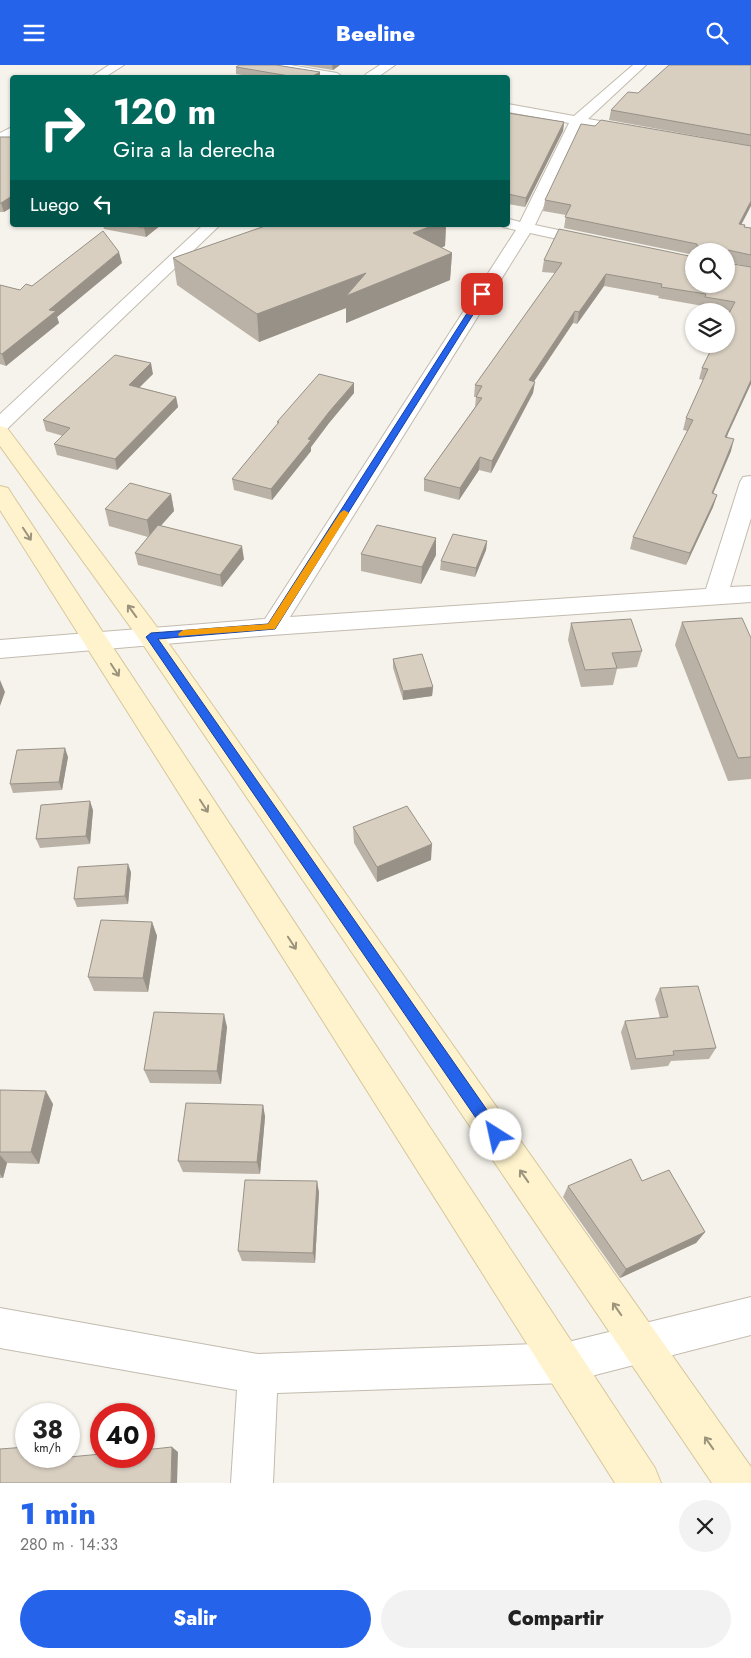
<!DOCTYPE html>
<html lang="es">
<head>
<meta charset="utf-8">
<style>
  :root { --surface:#fff; --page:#f2f2f2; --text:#222; --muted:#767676; --accent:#2563eb }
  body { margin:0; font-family:Jost,sans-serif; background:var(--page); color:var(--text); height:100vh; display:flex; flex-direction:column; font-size:19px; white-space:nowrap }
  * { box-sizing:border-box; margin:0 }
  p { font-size:16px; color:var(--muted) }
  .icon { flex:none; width:28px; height:28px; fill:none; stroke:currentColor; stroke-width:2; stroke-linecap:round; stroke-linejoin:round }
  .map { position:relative; height:1418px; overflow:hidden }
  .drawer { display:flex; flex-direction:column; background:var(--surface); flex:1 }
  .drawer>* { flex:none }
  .guide { position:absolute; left:10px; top:10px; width:500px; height:152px; border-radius:5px; box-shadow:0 1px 4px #0004; background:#00695c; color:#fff; overflow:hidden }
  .tools { position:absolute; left:685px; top:178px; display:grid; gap:10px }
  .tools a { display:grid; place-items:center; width:50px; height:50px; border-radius:50%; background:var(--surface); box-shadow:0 1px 4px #0004; font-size:25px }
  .speed { position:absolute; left:15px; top:1338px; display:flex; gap:10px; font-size:25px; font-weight:700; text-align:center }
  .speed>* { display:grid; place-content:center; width:65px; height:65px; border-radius:50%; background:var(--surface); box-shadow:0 1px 4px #0004; line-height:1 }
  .speed small { font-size:12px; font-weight:400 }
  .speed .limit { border:8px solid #d22; background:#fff; color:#111 }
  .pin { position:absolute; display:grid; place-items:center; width:42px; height:42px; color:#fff; margin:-21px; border-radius:10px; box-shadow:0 2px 8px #0006 }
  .me { position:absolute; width:55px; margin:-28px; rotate:325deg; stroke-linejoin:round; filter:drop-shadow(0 0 4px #0008) }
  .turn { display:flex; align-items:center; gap:18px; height:105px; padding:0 20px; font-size:22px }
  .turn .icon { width:65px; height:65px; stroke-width:2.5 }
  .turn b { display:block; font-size:35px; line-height:42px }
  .then { display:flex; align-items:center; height:48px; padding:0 20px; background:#0003; gap:10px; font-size:19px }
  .round { display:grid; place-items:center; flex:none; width:52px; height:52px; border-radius:26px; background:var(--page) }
  .headline { display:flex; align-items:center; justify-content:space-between; height:85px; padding:0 20px }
  h1 { font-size:30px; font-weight:800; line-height:38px; color:var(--accent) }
  .action { display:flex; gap:10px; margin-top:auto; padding:10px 20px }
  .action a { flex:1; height:58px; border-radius:30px; background:var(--accent); color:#fff; font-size:20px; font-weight:800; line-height:58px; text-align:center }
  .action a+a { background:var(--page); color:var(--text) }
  header { display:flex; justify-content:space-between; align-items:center; height:65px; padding:0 20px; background:var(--accent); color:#fff; font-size:22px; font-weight:800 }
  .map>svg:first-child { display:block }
</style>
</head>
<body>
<header><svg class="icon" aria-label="menu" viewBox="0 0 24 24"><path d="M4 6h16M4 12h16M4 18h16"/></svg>Beeline<svg class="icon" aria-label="search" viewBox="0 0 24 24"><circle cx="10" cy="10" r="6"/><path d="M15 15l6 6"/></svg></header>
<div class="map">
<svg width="751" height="1418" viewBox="0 0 751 1418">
  <rect width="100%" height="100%" fill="#f6f3ec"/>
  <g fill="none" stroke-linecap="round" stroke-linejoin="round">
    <defs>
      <g id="street">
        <polygon points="109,0 124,0 105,12 91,12"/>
        <polygon points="262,0 290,0 337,8 343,12 318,12 268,4"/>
        <polygon points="380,0 395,0 378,12 364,12 366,9"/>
        <polygon points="633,0 646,0 588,54 600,56 602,59 600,62 595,63 582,61 535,160 600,174 602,177 600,180 594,182 530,168 290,552 706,524 740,417 743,412 751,411 751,453 730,522 751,521 751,537 272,570 0,593 0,575 265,554 516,165 503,162 502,160 508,160 509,154 520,157 569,58 508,47 508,39 574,51"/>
        <polygon points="12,62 12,72 0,79 0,68"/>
        <polygon points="203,160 220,160 7,364 0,366 0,349"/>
        <polygon points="751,1232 751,1270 564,1318 277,1328 273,1418 231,1418 237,1325 0,1283 0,1243 258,1289 564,1278"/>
      </g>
      <g id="secondary">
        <polygon points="0,361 7,363 160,566 751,1402 751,1418 712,1418 142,578 0,381"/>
        <polygon points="0,421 8,423 11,428 655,1403 661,1418 615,1418 0,445"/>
      </g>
    </defs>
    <!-- street casing -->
    <use href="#street" stroke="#c2bbae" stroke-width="2"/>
    <!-- secondary casing -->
    <use href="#secondary" stroke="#d6c79b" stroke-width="2"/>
    <!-- street -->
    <use href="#street" fill="#fff" fill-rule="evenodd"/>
    <!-- secondary -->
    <use href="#secondary" fill="#fff3cd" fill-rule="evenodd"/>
  </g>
  <!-- wall -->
  <g fill="#bab2a6">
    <polygon points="301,0 340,0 333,5"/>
    <polygon points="751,0 751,81 609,55 611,45 638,28"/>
    <polygon points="236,2 320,7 320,12 254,12 236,9"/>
    <polygon points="508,48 564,57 563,66 525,142 508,139"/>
    <polygon points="0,72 12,72 12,142 4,147 0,147"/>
    <polygon points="545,135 742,160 745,162 751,163 751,202 727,197 727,198 751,202 727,373 731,386 713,429 717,430 713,442 686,500 630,484 633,472 688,366 683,365 686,353 703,315 699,314 702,303 729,248 726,248 726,246 718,246 702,244 703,241 658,233 659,231 604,221 577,259 573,258 534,316 533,328 491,408 479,405 459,435 424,426 424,414 475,342 476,332 474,332 475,320 555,208 542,207 544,195 694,219 726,186 694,186 694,190 564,163 566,150 543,146"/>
    <polygon points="103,160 161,160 146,172 104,164"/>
    <polygon points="268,160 446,160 445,181 441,183 452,188 450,215 346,258 346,243 259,277 177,220 173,193"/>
    <polygon points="122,198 57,252 59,258 6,301 0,299 0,220 20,225"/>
    <polygon points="153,309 139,322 176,332 178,342 117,405 57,390 54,379 63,371 46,366 43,355"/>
    <polygon points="354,318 354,328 329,358 311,382 311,386 272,435 234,425 232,414 278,359 277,357"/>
    <polygon points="171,429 174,446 161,461 244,494 222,522 138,500 135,488 148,472 109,461 105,444"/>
    <polygon points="487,476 486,485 475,512 440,505 441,496"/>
    <polygon points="361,489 436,490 421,519 361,506"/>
    <polygon points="682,557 751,573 751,714 728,716 675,580"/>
    <polygon points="571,558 642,586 637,602 617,604 613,620 581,622 568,575"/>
    <polygon points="393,594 433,622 432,631 403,635 393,603"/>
    <polygon points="68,692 62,725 13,728 10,719"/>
    <polygon points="93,745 90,779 40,783 36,774"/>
    <polygon points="353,762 431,795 377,817 354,778"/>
    <polygon points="131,807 128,839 77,842 74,834"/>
    <polygon points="152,857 157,871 148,927 94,926 88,912"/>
    <polygon points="660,923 716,983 709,994 671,996 668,1001 631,1005 621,967 625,956 660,953 655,934"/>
    <polygon points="227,962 221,1019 150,1018 144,1005"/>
    <polygon points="0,1025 53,1039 39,1099 7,1098 3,1113 0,1113"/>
    <polygon points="263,1040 265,1052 260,1109 183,1107 178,1096"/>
    <polygon points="642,1116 705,1167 696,1178 620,1213 563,1132 568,1121"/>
    <polygon points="319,1127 315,1198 242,1196 238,1186"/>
  </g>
  <!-- shaded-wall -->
  <g fill="#979187">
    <polygon points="332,0 340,0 333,5"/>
    <polygon points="320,7 320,12 311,12"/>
    <polygon points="564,57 563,66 525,142 526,133"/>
    <polygon points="12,131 12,142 4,147 1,138"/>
    <polygon points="751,136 751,141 736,170 739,159"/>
    <polygon points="148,160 161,160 146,172 144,163"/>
    <polygon points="434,160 446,160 445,181 412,194 413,168"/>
    <polygon points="119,187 122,198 57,252 59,258 6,301 2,289 49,245"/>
    <polygon points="452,188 450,215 346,258 346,243 259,277 257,249 366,208"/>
    <polygon points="606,209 604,221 577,259 579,247"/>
    <polygon points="575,246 573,258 527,327 529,315"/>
    <polygon points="151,298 153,309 131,331 129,320"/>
    <polygon points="751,315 751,319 721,384 725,372"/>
    <polygon points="535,317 533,328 491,408 492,396"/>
    <polygon points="354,318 354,328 329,358 311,382 311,386 272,435 271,424 329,347"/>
    <polygon points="176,332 178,342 117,405 115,394"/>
    <polygon points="734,374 731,386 708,440 712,428"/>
    <polygon points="480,392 479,405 459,435 460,423"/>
    <polygon points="171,429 174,446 150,472 147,455"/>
    <polygon points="717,430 713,442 686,500 690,488"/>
    <polygon points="436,473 436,490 421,519 422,502"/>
    <polygon points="487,476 486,485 475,512 476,503"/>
    <polygon points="242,481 244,494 222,522 220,510"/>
    <polygon points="0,615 5,627 0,641"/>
    <polygon points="433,622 432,631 403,635 403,626"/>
    <polygon points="65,683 68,692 62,725 59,717"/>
    <polygon points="90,736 93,745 90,779 86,771"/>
    <polygon points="432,779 431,795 377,817 377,802"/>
    <polygon points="128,799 131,807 128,839 125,831"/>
    <polygon points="152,857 157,871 148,927 143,913"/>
    <polygon points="224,949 227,962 221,1019 217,1006"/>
    <polygon points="46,1026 53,1039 39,1099 31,1087"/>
    <polygon points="263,1040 265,1052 260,1109 257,1097"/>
    <polygon points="0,1090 7,1098 3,1113 0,1109"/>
    <polygon points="317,1116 319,1127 315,1198 313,1188"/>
    <polygon points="705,1167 696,1178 620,1213 626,1204"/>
    <polygon points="172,1382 178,1387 177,1418 171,1418"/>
    <polygon points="69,1384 70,1384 68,1398 59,1393 59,1391 69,1391"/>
  </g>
  <!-- building -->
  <g fill="#d8cfc1" stroke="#979187">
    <polygon points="239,0 276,0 320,7 311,12 295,12 236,2"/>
    <polygon points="669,0 751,0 751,70 611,45 628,27 638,28"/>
    <polygon points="508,48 564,57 526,133 508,129"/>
    <polygon points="601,55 751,81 751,136 739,159 745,160 744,162 751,163 751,190 728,185 727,198 751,202 751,315 725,372 734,374 712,428 717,430 690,488 633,472 693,355 686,353 708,304 702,303 714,279 726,279 726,254 735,237 705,232 706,229 661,222 662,219 606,209 579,247 575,246 529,315 535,317 492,396 480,392 460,423 424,414 482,333 476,332 482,321 475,320 562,198 544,195 559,164 694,192 694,219 726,219 726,186 698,186 697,179 565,152 571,140 545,135 581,59 595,61"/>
    <polygon points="0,72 12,72 12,131 1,138 0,138"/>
    <polygon points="131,160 148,160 144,163"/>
    <polygon points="268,160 434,160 413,168 452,188 346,231 366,208 257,249 173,193"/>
    <polygon points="103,166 119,187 49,245 56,246 2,289 0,288 0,220 20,225 26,219 32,221"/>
    <polygon points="115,290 151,298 129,320 176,332 115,394 54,379 70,363 43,355"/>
    <polygon points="319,309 354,318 329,347 308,374 311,375 271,424 232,414 279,357 277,357"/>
    <polygon points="130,418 171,429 147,455 105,444"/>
    <polygon points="158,460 242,481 220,510 135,488"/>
    <polygon points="377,460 436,473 422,502 361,489"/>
    <polygon points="453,469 487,476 476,503 441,496"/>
    <polygon points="742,553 751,573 751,692 738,693 682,557"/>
    <polygon points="631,554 642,586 612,588 617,603 585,605 571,558"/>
    <polygon points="422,589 433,622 403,626 393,594"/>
    <polygon points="65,683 59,717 10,719 17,685"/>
    <polygon points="90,736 86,771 36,774 41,740"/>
    <polygon points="407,741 432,779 377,802 353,762"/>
    <polygon points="128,799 125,831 74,834 78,802"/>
    <polygon points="101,855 152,857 143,913 88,912"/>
    <polygon points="698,921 716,983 673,986 674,990 636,994 625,956 668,952 660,923"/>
    <polygon points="154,947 224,949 217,1006 144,1005"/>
    <polygon points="0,1025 46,1026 31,1087 0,1087"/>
    <polygon points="186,1038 263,1040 257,1097 178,1096"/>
    <polygon points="631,1094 642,1116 669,1105 705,1167 626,1204 568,1121"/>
    <polygon points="245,1115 317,1116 313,1188 238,1186"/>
    <polygon points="26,1382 26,1391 59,1391 59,1393 101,1389 101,1391 144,1391 144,1385 172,1382 171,1418 0,1418 0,1384"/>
  </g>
  <!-- one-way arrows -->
  <defs><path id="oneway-shaft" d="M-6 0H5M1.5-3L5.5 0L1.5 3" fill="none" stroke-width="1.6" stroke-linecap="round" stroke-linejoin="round" transform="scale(1.25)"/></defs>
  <g stroke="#9c937c">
    <use href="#oneway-shaft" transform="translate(27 469) rotate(57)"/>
    <use href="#oneway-shaft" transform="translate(132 546) rotate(-126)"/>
    <use href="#oneway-shaft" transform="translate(115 605) rotate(57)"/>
    <use href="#oneway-shaft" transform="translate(204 741) rotate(57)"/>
    <use href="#oneway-shaft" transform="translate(292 878) rotate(57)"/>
    <use href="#oneway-shaft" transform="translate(524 1111) rotate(-125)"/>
    <use href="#oneway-shaft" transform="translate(617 1244) rotate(-125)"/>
    <use href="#oneway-shaft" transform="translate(709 1378) rotate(-125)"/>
  </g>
  <!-- route -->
  <polygon fill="#2563eb" stroke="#184099" points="480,228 486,229 275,564 158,574 501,1065 503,1070 501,1075 496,1077 491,1075 146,572 151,568 268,559"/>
  <!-- slow -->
  <polygon fill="#f59e0b" points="344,445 349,448 275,564 179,571 178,569 183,565 268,559 340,448"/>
</svg>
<div class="tools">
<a><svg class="icon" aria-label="search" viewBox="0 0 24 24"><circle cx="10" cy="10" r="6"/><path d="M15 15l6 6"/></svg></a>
<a><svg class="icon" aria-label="layers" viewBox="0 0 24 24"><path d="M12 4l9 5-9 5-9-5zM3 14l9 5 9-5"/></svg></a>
</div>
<div class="speed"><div>38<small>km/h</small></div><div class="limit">40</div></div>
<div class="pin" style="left:482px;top:229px;background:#d93025"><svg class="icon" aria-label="arrive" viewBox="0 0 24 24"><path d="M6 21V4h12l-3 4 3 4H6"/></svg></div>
<svg class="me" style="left:496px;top:1070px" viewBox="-20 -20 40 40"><circle r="19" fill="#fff"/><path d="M0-13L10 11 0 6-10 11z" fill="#2563eb"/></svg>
<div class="guide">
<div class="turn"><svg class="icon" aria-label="right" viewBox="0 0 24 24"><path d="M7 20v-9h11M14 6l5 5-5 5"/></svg><div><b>120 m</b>Gira a la derecha</div></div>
<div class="then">Luego<svg class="icon" aria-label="left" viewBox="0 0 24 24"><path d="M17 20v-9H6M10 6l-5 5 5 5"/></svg></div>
</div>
</div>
<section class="drawer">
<div class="headline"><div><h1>1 min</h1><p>280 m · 14:33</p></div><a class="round"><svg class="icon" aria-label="close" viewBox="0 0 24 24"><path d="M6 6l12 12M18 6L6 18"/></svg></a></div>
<div class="action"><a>Salir</a><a>Compartir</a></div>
</section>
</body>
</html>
